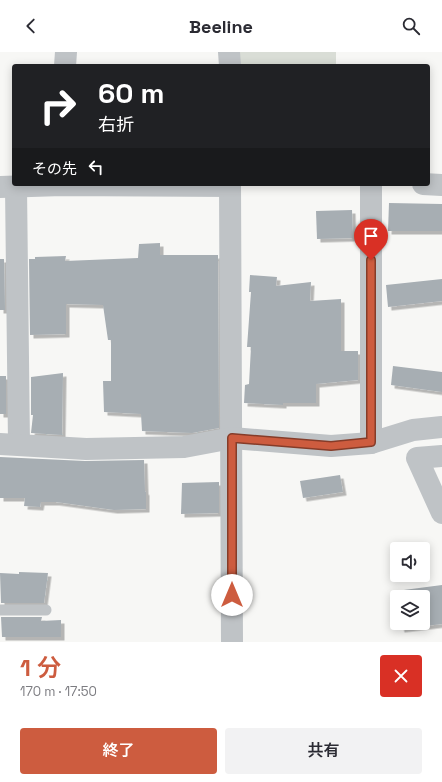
<!DOCTYPE html>
<html lang="ja">
<head>
<meta charset="utf-8">
<style>
  :root { --surface:#fff; --page:#f2f2f3; --text:#2b2b33; --muted:#7c7c81; --accent:#cd5c3f }
  body { margin:0; font-family:"Space Grotesk","Noto Sans JP",sans-serif; background:var(--page); color:var(--text); height:100vh; display:flex; flex-direction:column; font-size:15px; white-space:nowrap }
  * { box-sizing:border-box; margin:0 }
  p { font-size:13px; color:var(--muted) }
  .icon { flex:none; width:22px; height:22px; fill:none; stroke:currentColor; stroke-width:2; stroke-linecap:round; stroke-linejoin:round }
  .map { position:relative; height:590px; overflow:hidden }
  .panel { display:flex; flex-direction:column; background:var(--surface); flex:1 }
  .panel>* { flex:none }
  .top-card { position:absolute; left:12px; top:12px; width:418px; height:122px; border-radius:4px; box-shadow:0 2px 10px #0003; background:#202124; color:#fff; overflow:hidden }
  .tools { position:absolute; left:390px; top:490px; display:grid; gap:8px }
  .tools a { display:grid; place-items:center; width:40px; height:40px; border-radius:4px; background:var(--surface); box-shadow:0 2px 10px #0003; font-size:20px }
  .pin { position:absolute; display:grid; place-items:center; width:34px; height:34px; color:#fff; margin:-41px -17px; border-radius:50% 50% 50% 0; rotate:-45deg; box-shadow:0 0 4px #0007 }
  .pin .icon { rotate:45deg }
  .me { position:absolute; width:44px; margin:-22px; rotate:0deg; stroke-linejoin:round; filter:drop-shadow(0 0 3px #0008) }
  .turn { display:flex; align-items:center; gap:14px; height:84px; padding:0 20px; font-size:18px }
  .turn .icon { width:52px; height:52px; stroke-width:2.5 }
  .turn b { display:block; font-size:28px; line-height:34px }
  .then { display:flex; align-items:center; height:38px; padding:0 20px; background:#0003; gap:8px; font-size:15px }
  .round { display:grid; place-items:center; flex:none; width:42px; height:42px; border-radius:4px; background:var(--page) }
  .head { display:flex; align-items:center; justify-content:space-between; height:68px; padding:0 20px }
  h1 { font-size:24px; font-weight:600; line-height:30px; color:var(--accent) }
  .button { display:flex; gap:8px; margin-top:auto; padding:8px 20px }
  .button a { flex:1; height:46px; border-radius:4px; background:var(--accent); color:#fff; font-size:16px; font-weight:600; line-height:46px; text-align:center }
  .button a+a { background:var(--page); color:var(--text) }
  header { display:flex; justify-content:space-between; align-items:center; height:52px; padding:0 20px; background:var(--surface); font-size:18px; font-weight:600 }
  .map>svg:first-child { display:block }
</style>
</head>
<body>
<header><svg class="icon" aria-label="back" viewBox="0 0 24 24"><path d="M15 5l-7 7 7 7"/></svg>Beeline<svg class="icon" aria-label="search" viewBox="0 0 24 24"><circle cx="10" cy="10" r="6"/><path d="M15 15l6 6"/></svg></header>
<div class="map">
<svg width="442" height="590" viewBox="0 0 442 590">
  <defs>
    <filter id="shadow"><feDropShadow dx="3.5" dy="3.5" stdDeviation="0" flood-color="#0004"/></filter>
  </defs>
  <rect width="100%" height="100%" fill="#f7f7f5"/>
  <!-- green -->
  <rect fill="#d9ddd6" x="230" y="0" width="106" height="14"/>
  <!-- building -->
  <g fill="#a7aeb3" filter="url(#shadow)">
    <polygon points="389,151 442,152 442,179 388,179"/>
    <polygon points="352,158 353,186 317,187 316,159"/>
    <polygon points="160,191 160,203 218,203 219,376 192,381 142,379 141,362 104,360 103,329 111,329 111,288 108,288 103,253 66,252 66,282 30,283 29,207 35,207 35,205 66,204 65,209 138,206 139,192"/>
    <polygon points="0,207 4,207 5,258 0,258"/>
    <polygon points="250,223 277,225 276,234 311,230 310,249 341,247 341,299 358,299 358,328 316,332 316,351 283,351 283,353 244,351 245,333 249,332 251,295 247,295 251,240 249,240"/>
    <polygon points="442,227 442,249 388,255 386,233"/>
    <polygon points="393,314 442,320 442,340 391,333"/>
    <polygon points="63,321 62,383 31,381 33,363 31,363 31,325"/>
    <rect x="0" y="324" width="6" height="38"/>
    <polygon points="0,405 85,409 144,408 145,439 146,440 146,457 114,458 56,450 41,450 40,455 24,454 25,446 0,446"/>
    <polygon points="340,423 343,440 303,446 300,429"/>
    <polygon points="219,430 219,461 181,462 182,431"/>
    <polygon points="19,520 48,521 44,551 1,551 0,521 19,522"/>
    <polygon points="442,533 442,572 401,577 400,571 423,571 423,545 397,545 397,548 396,539"/>
    <polygon points="1,565 42,565 41,569 61,568 61,585 2,585"/>
  </g>
  <g fill="none" stroke-linecap="round" stroke-linejoin="round">
    <!-- service -->
    <polyline stroke="#bfc3c6" stroke-width="11" points="0,558 46,558"/>
    <!-- minor -->
    <g stroke="#bfc3c6" stroke-width="22">
      <polyline points="229,0 230,14"/>
      <polyline points="65,14 66,0"/>
      <polyline points="230,132 232,590"/>
      <polyline points="371,132 371,391"/>
      <polyline points="423,132 442,133"/>
      <polyline points="0,135 62,133 230,134"/>
      <polyline points="16,135 19,392"/>
      <polyline points="0,392 86,397 184,395 232,386 331,394 371,391 413,378 442,375"/>
      <polyline points="442,404 417,406 442,461"/>
    </g>
  </g>
  <g fill="none" stroke-linecap="round" stroke-linejoin="round">
    <defs>
      <polyline id="route" points="232,543 232,386 331,394 371,390 371,208"/>
    </defs>
    <!-- route casing -->
    <use href="#route" stroke="#853c29" stroke-width="10"/>
    <!-- route -->
    <use href="#route" stroke="#cd5c3f" stroke-width="7"/>
  </g>
</svg>
<div class="tools">
<a><svg class="icon" aria-label="sound" viewBox="0 0 24 24"><path d="M4 9h4l5-4v14l-5-4H4zM17 9q2 3 0 6"/></svg></a>
<a><svg class="icon" aria-label="layers" viewBox="0 0 24 24"><path d="M12 4l9 5-9 5-9-5zM3 14l9 5 9-5"/></svg></a>
</div>
<div class="pin" style="left:371px;top:208px;background:#d93025"><svg class="icon" aria-label="arrive" viewBox="0 0 24 24"><path d="M6 21V4h12l-3 4 3 4H6"/></svg></div>
<svg class="me" style="left:232px;top:543px" viewBox="-20 -20 40 40"><circle r="19" fill="#fff"/><path d="M0-13L10 11 0 6-10 11z" fill="#cd5c3f"/></svg>
<div class="top-card">
<div class="turn"><svg class="icon" aria-label="right" viewBox="0 0 24 24"><path d="M7 20v-9h11M14 6l5 5-5 5"/></svg><div><b>60 m</b>右折</div></div>
<div class="then">その先<svg class="icon" aria-label="left" viewBox="0 0 24 24"><path d="M17 20v-9H6M10 6l-5 5 5 5"/></svg></div>
</div>
</div>
<section class="panel">
<div class="head"><div><h1>1 分</h1><p>170 m · 17:50</p></div><a class="round" style="background:#d93025;color:#fff"><svg class="icon" aria-label="close" viewBox="0 0 24 24"><path d="M6 6l12 12M18 6L6 18"/></svg></a></div>
<div class="button"><a>終了</a><a>共有</a></div>
</section>
</body>
</html>
